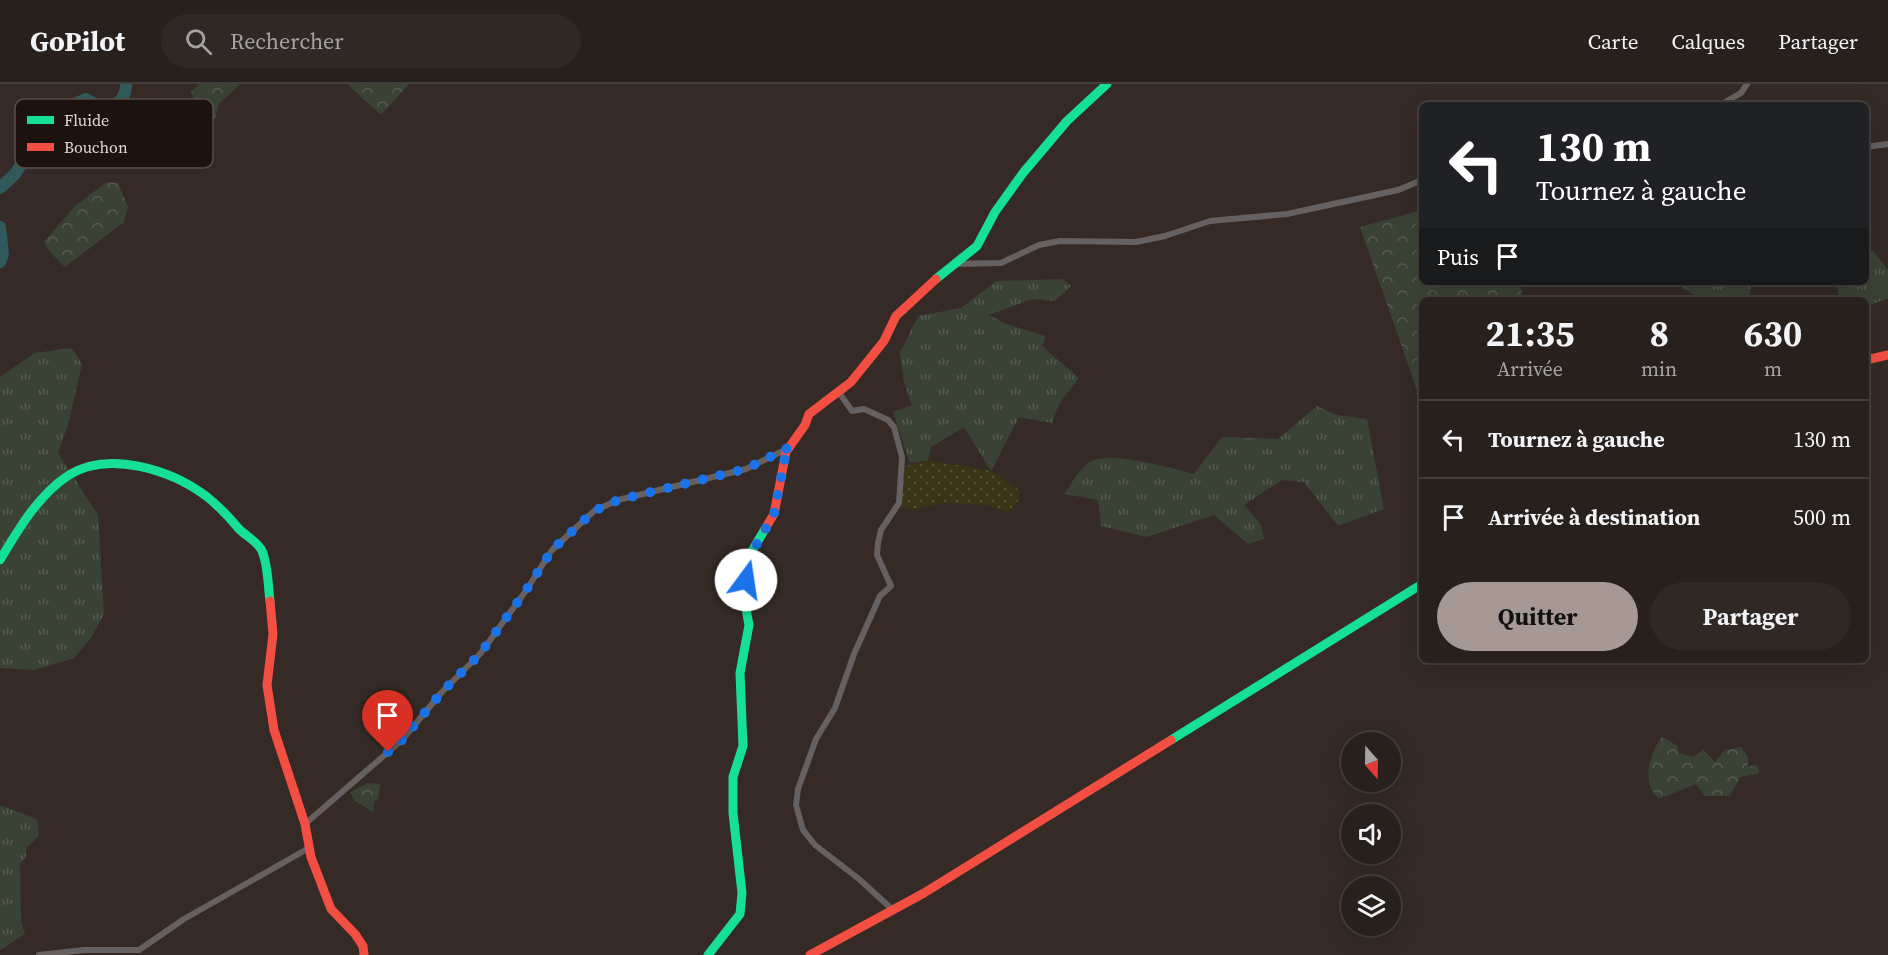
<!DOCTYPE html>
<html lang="fr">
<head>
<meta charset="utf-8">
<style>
  :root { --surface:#28201c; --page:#302825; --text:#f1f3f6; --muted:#a5a3a3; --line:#443e3b; --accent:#a69994 }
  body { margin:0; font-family:"Source Serif 4",serif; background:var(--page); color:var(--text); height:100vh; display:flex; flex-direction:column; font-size:22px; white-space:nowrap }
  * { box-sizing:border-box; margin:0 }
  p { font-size:20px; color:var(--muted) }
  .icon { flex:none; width:33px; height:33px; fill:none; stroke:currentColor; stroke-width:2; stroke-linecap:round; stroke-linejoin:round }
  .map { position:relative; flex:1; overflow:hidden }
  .side { position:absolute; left:1419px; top:213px; width:450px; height:366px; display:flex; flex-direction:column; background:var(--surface); border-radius:9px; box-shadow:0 6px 24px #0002,0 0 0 2px var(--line) }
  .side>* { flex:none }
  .hud { position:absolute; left:1419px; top:18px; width:450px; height:183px; border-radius:9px; box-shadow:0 6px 24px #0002,0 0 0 2px var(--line); background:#202124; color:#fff; overflow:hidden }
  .needle { width:39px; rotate:160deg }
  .buttons { position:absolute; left:1341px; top:648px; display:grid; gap:12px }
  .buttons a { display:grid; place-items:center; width:60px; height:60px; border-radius:50%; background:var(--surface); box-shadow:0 6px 24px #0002,0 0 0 2px var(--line); font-size:30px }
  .pin { position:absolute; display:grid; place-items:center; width:51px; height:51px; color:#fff; margin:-62px -26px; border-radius:50% 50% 50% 0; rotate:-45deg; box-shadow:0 0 6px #0007 }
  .pin .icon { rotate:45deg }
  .me { position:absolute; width:66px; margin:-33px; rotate:14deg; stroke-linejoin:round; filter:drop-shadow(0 0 4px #0008) }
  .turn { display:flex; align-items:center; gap:21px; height:126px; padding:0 18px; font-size:27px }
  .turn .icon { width:78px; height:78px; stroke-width:2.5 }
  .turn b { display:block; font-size:42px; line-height:51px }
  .then { display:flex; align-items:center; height:57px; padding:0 18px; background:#0003; gap:12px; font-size:22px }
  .eta { display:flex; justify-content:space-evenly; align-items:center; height:102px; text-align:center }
  .eta b { font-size:36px; font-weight:700; line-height:42px }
  .primary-button { display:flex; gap:12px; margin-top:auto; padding:12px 18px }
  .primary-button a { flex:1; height:69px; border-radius:36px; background:var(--accent); color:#111; font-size:24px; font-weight:700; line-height:69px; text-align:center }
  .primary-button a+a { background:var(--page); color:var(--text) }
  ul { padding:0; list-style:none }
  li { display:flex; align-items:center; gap:18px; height:78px; padding:0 18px; border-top:2px solid var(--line) }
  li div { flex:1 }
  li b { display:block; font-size:22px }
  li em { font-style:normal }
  header { display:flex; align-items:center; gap:36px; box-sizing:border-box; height:84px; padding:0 30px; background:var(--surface); border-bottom:2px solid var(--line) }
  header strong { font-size:28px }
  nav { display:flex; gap:33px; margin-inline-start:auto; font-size:21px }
  .search { width:420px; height:54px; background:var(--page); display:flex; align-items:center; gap:15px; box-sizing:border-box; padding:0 21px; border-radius:33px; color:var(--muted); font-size:22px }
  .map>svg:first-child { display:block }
</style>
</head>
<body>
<header>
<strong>GoPilot</strong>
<div class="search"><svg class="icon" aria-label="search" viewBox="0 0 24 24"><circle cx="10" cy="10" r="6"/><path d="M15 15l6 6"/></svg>Rechercher</div>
<nav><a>Carte</a><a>Calques</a><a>Partager</a></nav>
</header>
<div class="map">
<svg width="1888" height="871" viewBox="0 0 1888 871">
  <defs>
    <pattern id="grass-tufts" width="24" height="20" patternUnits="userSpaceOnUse" patternTransform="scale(1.5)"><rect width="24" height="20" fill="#3a4333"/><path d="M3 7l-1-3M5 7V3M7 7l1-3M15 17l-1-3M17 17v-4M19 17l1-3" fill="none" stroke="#565d50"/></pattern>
    <pattern id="forest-crowns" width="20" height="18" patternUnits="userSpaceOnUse" patternTransform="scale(1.5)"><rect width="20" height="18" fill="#3a4333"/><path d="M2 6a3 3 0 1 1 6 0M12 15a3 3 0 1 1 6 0" fill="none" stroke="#565d50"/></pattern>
    <pattern id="sand-dots" width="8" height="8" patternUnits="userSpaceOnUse" patternTransform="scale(1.5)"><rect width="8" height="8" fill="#3b3315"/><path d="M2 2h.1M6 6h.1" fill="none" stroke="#575036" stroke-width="1.8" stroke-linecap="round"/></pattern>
  </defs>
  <rect width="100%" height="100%" fill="#352a25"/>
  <!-- grass -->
  <g fill="url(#grass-tufts)">
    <polygon points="1873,167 1888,186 1888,214 1866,223 1866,216 1844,216 1838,210 1837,198 1866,198 1866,168"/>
    <polygon points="1062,195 1071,202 1055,217 1032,215 989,231 1006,240 1046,252 1042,262 1079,294 1059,320 1052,339 1019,333 991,387 964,343 931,363 928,376 910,379 893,328 912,321 904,299 900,269 918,232 961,224 996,197"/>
    <polygon points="1674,198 1751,198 1749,216 1702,216"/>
    <polygon points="72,264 82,280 68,341 58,369 98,431 104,530 91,554 74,574 35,586 0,584 0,293 35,269"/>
    <path d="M1317 322 1337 331 1367 335 1384 425 1338 442 1304 398 1282 396 1244 421 1261 441 1264 455 1248 460 1214 431 1147 453 1101 442 1098 416 1064 410C1071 400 1078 388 1087 380 1104 364 1173 385 1194 390L1222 353 1278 355Z"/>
    <polygon points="0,721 37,735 39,752 26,764 26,773 20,780 21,837 25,850 0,866"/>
  </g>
  <!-- forest -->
  <g fill="url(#forest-crowns)">
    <polygon points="199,0 238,0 239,1 219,20 215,34 211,34 198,26 191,8"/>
    <polygon points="347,0 409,0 381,31"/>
    <polygon points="107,98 118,99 128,123 124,138 65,183 51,169 44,158 75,122"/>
    <polygon points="1422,126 1422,198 1520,198 1523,216 1422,216 1422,307 1418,309 1360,143"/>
    <path d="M1662 653 1678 662 1679 669 1694 673 1703 666 1715 678 1725 666 1741 663 1748 674V682L1757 681 1759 687 1758 690 1740 693 1730 712H1705L1696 700 1659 715C1640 699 1650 669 1662 653Z"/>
    <polygon points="368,699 380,700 378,715 374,717 373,728 355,717 350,708"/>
  </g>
  <!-- sand -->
  <polygon fill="url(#sand-dots)" points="928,376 991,387 1019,406 1019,416 1008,428 988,421 944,419 908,426 899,419 902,383"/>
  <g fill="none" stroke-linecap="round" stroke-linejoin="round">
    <!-- river -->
    <g stroke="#30595b" stroke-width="12">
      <path d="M0 104 15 90 32 63 53 55 61 47 68 27 75 20 86 15 93 19 97 31C111 24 127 18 126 0"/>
      <polyline points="0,143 3,170 0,178"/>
    </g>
    <!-- street -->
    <g stroke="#676060" stroke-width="6">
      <polyline points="1720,21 1741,9 1747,0"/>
      <polyline points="1866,63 1888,60"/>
      <polyline points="954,180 1001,179 1039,161 1060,157 1136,158 1165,152 1210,137 1287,130 1398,106 1422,96"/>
      <polyline points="838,307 852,327 864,325 888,336 894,343 902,373 899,419 881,446 878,459 877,471 891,502 880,512 854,570 835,624 816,655 798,705 796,721 803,746 815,761 859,795 893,826"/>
      <polyline points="305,740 402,656 442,608 480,570 525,508 552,466 594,427 618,416 746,385 789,364"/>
      <polyline points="39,871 84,866 139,866 184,835 309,764"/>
    </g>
    <!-- fast -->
    <g stroke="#16e098" stroke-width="9">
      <polyline points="936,195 977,162 995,128 1023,89 1067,37 1107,0"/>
      <path d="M0 476C18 446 38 411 69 391 109 366 171 386 206 412 219 422 229 433 239 445 245 451 259 459 262 467 268 480 268 502 270 517"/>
      <polyline points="1171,656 1422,500"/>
      <polyline points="708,871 740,830 742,809 733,729 733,693 743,662 740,589 749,541 743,509 752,467 765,445"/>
    </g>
    <!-- jam -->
    <g stroke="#f24e42" stroke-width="9">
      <polyline points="1866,276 1888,271"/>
      <polyline points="765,445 774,430 786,368 805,341 809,330 851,298 884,257 896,232 936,195"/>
      <polyline points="270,517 273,550 267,601 274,646 305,740 311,773 331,825 355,850 363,862 364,871"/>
      <polyline points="810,871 924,809 1171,656"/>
    </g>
  </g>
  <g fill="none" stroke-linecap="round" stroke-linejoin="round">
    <!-- route -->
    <polyline stroke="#1a73e8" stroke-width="10" stroke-dasharray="0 18" points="388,668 402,656 442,608 480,570 525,508 552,466 594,427 618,416 746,385 790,363 786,368 774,430 753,467 746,496"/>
  </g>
  <!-- legend -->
  <rect x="15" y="15" width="198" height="69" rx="9" fill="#1c130f" stroke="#584d49" stroke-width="1.5"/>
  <rect x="27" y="32" width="27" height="8" fill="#16e098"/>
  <rect x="27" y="59" width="27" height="8" fill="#f24e42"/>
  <g font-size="16" fill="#e3d5d0">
    <text x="64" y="42">Fluide</text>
    <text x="64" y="69">Bouchon</text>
  </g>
</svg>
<div class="buttons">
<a><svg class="needle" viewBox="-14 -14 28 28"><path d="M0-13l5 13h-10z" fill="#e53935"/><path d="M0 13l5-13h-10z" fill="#a5a3a3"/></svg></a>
<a><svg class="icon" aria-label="sound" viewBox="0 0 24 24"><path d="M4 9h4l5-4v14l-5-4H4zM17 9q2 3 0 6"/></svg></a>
<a><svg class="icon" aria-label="layers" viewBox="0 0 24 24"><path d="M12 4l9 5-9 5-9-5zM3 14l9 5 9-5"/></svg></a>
</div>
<div class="pin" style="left:388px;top:668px;background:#d93025"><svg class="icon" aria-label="arrive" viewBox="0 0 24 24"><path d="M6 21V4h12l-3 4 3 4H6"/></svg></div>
<svg class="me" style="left:746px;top:496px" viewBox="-20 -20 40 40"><circle r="19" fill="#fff"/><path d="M0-13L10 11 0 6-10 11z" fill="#1a73e8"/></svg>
<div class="hud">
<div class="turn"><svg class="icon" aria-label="left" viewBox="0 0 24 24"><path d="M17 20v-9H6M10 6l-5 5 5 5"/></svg><div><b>130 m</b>Tournez à gauche</div></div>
<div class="then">Puis<svg class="icon" aria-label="arrive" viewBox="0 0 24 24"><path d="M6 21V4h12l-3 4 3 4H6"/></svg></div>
</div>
<section class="side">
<div class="eta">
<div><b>21:35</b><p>Arrivée</p></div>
<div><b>8</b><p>min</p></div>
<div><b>630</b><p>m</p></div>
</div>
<ul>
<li><svg class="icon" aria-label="left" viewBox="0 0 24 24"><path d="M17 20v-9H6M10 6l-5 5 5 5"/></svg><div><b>Tournez à gauche</b></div><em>130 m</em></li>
<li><svg class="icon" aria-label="arrive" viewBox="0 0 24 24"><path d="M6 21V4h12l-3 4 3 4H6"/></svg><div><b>Arrivée à destination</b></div><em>500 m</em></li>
</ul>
<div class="primary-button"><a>Quitter</a><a>Partager</a></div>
</section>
</div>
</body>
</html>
